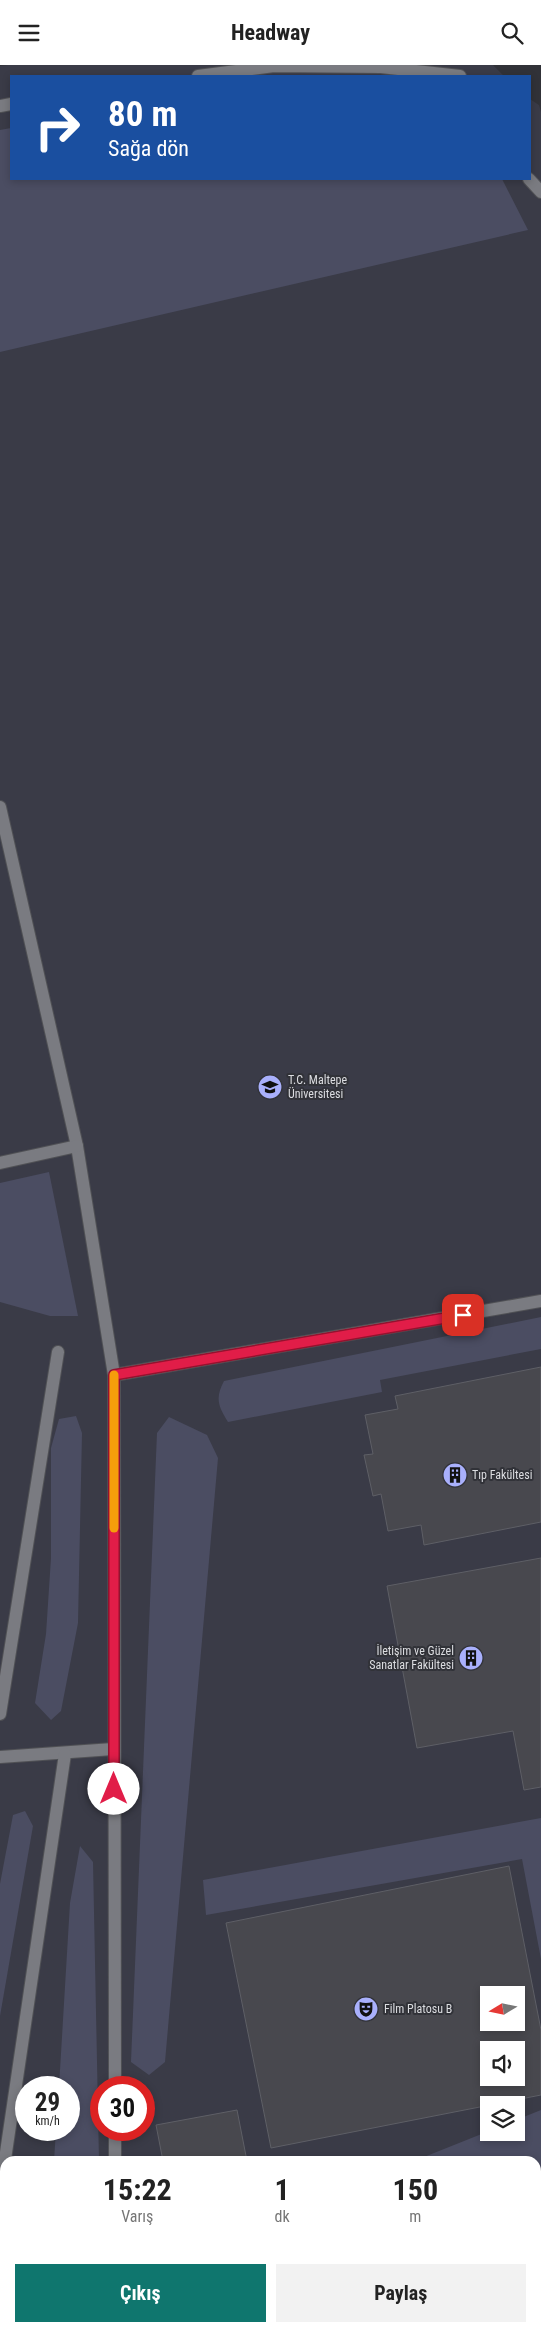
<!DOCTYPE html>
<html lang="tr">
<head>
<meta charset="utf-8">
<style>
  :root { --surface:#fff; --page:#f2f2f2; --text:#222; --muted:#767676; --accent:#0f766e }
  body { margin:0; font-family:"Roboto Condensed",sans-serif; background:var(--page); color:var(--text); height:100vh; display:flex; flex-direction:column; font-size:19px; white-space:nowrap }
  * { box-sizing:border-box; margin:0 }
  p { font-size:16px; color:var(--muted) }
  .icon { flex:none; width:28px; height:28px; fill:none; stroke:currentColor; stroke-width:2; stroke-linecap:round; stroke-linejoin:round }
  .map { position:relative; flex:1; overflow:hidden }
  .panel { position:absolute; left:0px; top:2091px; width:541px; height:176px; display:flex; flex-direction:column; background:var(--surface); border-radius:15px 15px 0 0; box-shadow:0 2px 8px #0003 }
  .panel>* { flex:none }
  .top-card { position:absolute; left:10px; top:10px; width:521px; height:105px; border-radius:0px; box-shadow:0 2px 8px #0003; background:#1a4fa0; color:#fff; overflow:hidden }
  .needle { width:32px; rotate:260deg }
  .fabs { position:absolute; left:480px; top:1921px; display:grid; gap:10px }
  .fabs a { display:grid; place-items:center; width:45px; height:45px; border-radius:0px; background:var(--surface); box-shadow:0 2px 8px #0003; font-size:25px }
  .speed { position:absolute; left:15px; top:2011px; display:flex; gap:10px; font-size:25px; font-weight:700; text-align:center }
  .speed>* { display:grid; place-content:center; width:65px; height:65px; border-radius:50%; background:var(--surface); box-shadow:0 2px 8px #0003; line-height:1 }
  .speed small { font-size:12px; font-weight:400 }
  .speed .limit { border:8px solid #d22; background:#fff; color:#111 }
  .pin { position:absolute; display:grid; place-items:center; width:42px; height:42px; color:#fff; margin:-21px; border-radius:10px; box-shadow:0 2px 8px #0006 }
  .me { position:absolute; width:55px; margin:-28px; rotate:0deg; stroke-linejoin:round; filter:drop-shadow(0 0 4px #0008) }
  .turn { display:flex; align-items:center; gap:18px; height:105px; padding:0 15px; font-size:22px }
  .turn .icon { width:65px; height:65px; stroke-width:2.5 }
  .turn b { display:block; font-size:35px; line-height:42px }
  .eta { display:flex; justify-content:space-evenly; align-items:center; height:85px; text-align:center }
  .eta b { font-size:30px; font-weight:700; line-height:35px }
  .button { display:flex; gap:10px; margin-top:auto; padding:10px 15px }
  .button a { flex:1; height:58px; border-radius:0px; background:var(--accent); color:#fff; font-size:20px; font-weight:700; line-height:58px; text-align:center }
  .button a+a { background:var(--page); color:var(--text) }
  header { display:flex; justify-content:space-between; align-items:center; height:65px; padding:0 15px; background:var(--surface); font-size:22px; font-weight:700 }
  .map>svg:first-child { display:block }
</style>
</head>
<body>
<header><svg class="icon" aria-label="menu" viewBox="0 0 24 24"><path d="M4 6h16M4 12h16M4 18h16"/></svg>Headway<svg class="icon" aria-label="search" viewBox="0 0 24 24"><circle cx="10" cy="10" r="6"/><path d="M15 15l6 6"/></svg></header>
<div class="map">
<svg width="541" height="2267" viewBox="0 0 541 2267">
  <rect width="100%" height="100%" fill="#313238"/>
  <!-- built -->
  <path fill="#3a3b47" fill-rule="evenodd" d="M8 0H493L504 11H11V114H530V34L539 40 541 47V2267H0V1ZM489 1930H516V1958H489ZM489 1985H516V2012H489ZM26 2022H69V2065H26ZM101 2022H144V2065H101ZM489 2040H516V2068H489ZM5 2096H536V2262H5Z"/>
  <!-- green -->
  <g fill="#4b4d62">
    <polygon points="11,63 11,114 502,114 528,165 0,287 0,65"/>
    <polygon points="49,1107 78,1251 50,1251 0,1237 0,1118"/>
    <path d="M541 1252V1284L380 1315 382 1327 228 1357C218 1341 215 1333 224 1316Z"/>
    <polygon points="76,1351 82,1368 78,1558 61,1646 51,1655 35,1638 46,1569 51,1493 51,1383 59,1354"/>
    <polygon points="169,1352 207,1370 218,1393 165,1997 149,2010 131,1997 157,1368"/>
    <polygon points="25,1746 33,1761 0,1951 0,1819 13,1750"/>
    <polygon points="541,1753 541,1894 522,1794 206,1850 203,1815"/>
    <polygon points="80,1781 93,1797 99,2096 54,2096 56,2065 69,2065 69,2022 59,2022 70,1838"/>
    <polygon points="541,2045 541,2113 536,2118 536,2096 414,2096 489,2066 516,2068 516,2055"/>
    <polygon points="541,2237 541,2267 488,2267 494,2263 536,2262 536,2239"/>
    <polygon points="156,2262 387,2262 387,2263 383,2267 155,2267"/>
    <polygon points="51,2263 102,2263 102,2267 50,2267"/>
  </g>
  <!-- building -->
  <g fill="#48484e" stroke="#5e5f66" fill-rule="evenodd">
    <polygon points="541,1302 541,1457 424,1480 421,1460 388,1466 381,1429 373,1431 364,1390 373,1389 365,1350 398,1344 395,1331"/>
    <polygon points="541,1493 541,1722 524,1725 513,1666 417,1683 387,1521"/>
    <path d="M509 1801 541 1965V2030L271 2083 226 1858ZM489 1930H516V1958H489ZM489 1985H516V2012H489Z"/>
    <polygon points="237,2045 247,2096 163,2096 156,2060"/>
  </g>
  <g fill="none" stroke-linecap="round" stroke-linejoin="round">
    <defs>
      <g id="lane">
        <polyline points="0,1649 58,1287"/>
        <polyline points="0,1692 113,1684"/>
        <polyline points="0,2128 65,1689"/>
        <polyline points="536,2212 541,2210"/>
      </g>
      <g id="street">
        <polyline points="198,11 274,1 381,2 460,11"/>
        <polyline points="0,41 11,39"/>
        <polyline points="529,114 541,127"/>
        <polyline points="0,742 77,1081 114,1310 115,2022"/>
        <polyline points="0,1098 77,1081"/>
        <polyline points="114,1310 541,1236"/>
        <polyline points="115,2065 115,2096"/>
        <polyline points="536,2158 541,2153"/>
        <polyline points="125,2262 125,2267"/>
        <polyline points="426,2267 431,2262"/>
      </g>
    </defs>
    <!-- lane casing -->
    <use href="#lane" stroke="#505155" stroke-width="14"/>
    <!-- street casing -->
    <use href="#street" stroke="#505155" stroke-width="14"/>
    <!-- lane -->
    <use href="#lane" stroke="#7a7b81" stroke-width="12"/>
    <!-- street -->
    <use href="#street" stroke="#7a7b81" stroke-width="12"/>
  </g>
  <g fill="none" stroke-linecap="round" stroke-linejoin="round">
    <defs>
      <polyline id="route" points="114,1724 114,1310 463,1250"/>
    </defs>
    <!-- route casing -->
    <use href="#route" stroke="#92132f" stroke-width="12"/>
    <!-- route -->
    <use href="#route" stroke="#e11d48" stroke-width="9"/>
    <!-- slow -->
    <polyline stroke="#f59e0b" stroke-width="9" points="114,1463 114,1310"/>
  </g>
  <!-- icons -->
  <defs>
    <symbol id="university-disc" viewBox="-11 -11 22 22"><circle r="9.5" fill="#a9b0fc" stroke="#313238"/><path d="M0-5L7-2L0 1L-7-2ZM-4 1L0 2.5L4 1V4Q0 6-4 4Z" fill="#111"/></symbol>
    <symbol id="building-disc" viewBox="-11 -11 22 22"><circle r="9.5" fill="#a9b0fc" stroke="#313238"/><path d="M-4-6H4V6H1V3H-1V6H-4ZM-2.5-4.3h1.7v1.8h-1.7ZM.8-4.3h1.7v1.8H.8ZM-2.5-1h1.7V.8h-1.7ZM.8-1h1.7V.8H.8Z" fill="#111"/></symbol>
    <symbol id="theatre-disc" viewBox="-11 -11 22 22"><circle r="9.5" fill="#a9b0fc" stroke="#313238"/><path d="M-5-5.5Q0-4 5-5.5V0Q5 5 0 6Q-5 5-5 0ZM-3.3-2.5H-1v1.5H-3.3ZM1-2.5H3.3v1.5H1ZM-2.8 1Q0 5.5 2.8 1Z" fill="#111"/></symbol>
  </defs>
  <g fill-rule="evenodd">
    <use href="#university-disc" x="256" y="1008" width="28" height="28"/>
    <use href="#building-disc" x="441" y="1396" width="28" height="28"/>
    <use href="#building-disc" x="457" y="1579" width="28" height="28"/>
    <use href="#theatre-disc" x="352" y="1930" width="28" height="28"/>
  </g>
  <g text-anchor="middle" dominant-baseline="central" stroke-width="4" stroke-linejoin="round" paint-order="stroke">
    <!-- poi labels -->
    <g font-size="12" fill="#dcdde1" stroke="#313238" text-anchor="start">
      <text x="288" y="1015">T.C. Maltepe<tspan x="288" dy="14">Üniversitesi</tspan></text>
      <text x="472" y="1410">Tıp Fakültesi</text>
      <text x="454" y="1586" text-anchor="end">İletişim ve Güzel<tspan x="454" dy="14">Sanatlar Fakültesi</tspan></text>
      <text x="384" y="1944">Film Platosu B</text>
    </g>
  </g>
</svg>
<div class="fabs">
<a><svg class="needle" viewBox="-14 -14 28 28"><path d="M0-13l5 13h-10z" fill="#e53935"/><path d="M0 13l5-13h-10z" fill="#767676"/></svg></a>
<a><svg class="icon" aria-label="sound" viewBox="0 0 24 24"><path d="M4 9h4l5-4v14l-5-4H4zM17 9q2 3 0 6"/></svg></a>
<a><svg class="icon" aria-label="layers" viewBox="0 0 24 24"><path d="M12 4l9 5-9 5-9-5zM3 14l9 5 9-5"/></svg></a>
</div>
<div class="speed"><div>29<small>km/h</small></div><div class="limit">30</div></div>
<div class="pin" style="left:463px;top:1250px;background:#d93025"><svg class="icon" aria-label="arrive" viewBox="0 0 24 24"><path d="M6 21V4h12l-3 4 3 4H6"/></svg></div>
<svg class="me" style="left:114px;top:1724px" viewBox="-20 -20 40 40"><circle r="19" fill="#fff"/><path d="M0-13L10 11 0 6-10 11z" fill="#e11d48"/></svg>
<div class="top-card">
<div class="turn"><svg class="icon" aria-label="right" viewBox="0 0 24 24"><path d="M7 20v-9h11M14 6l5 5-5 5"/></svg><div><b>80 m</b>Sağa dön</div></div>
</div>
<section class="panel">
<div class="eta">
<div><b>15:22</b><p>Varış</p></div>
<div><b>1</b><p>dk</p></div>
<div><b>150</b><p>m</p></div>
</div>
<div class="button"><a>Çıkış</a><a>Paylaş</a></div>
</section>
</div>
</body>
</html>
